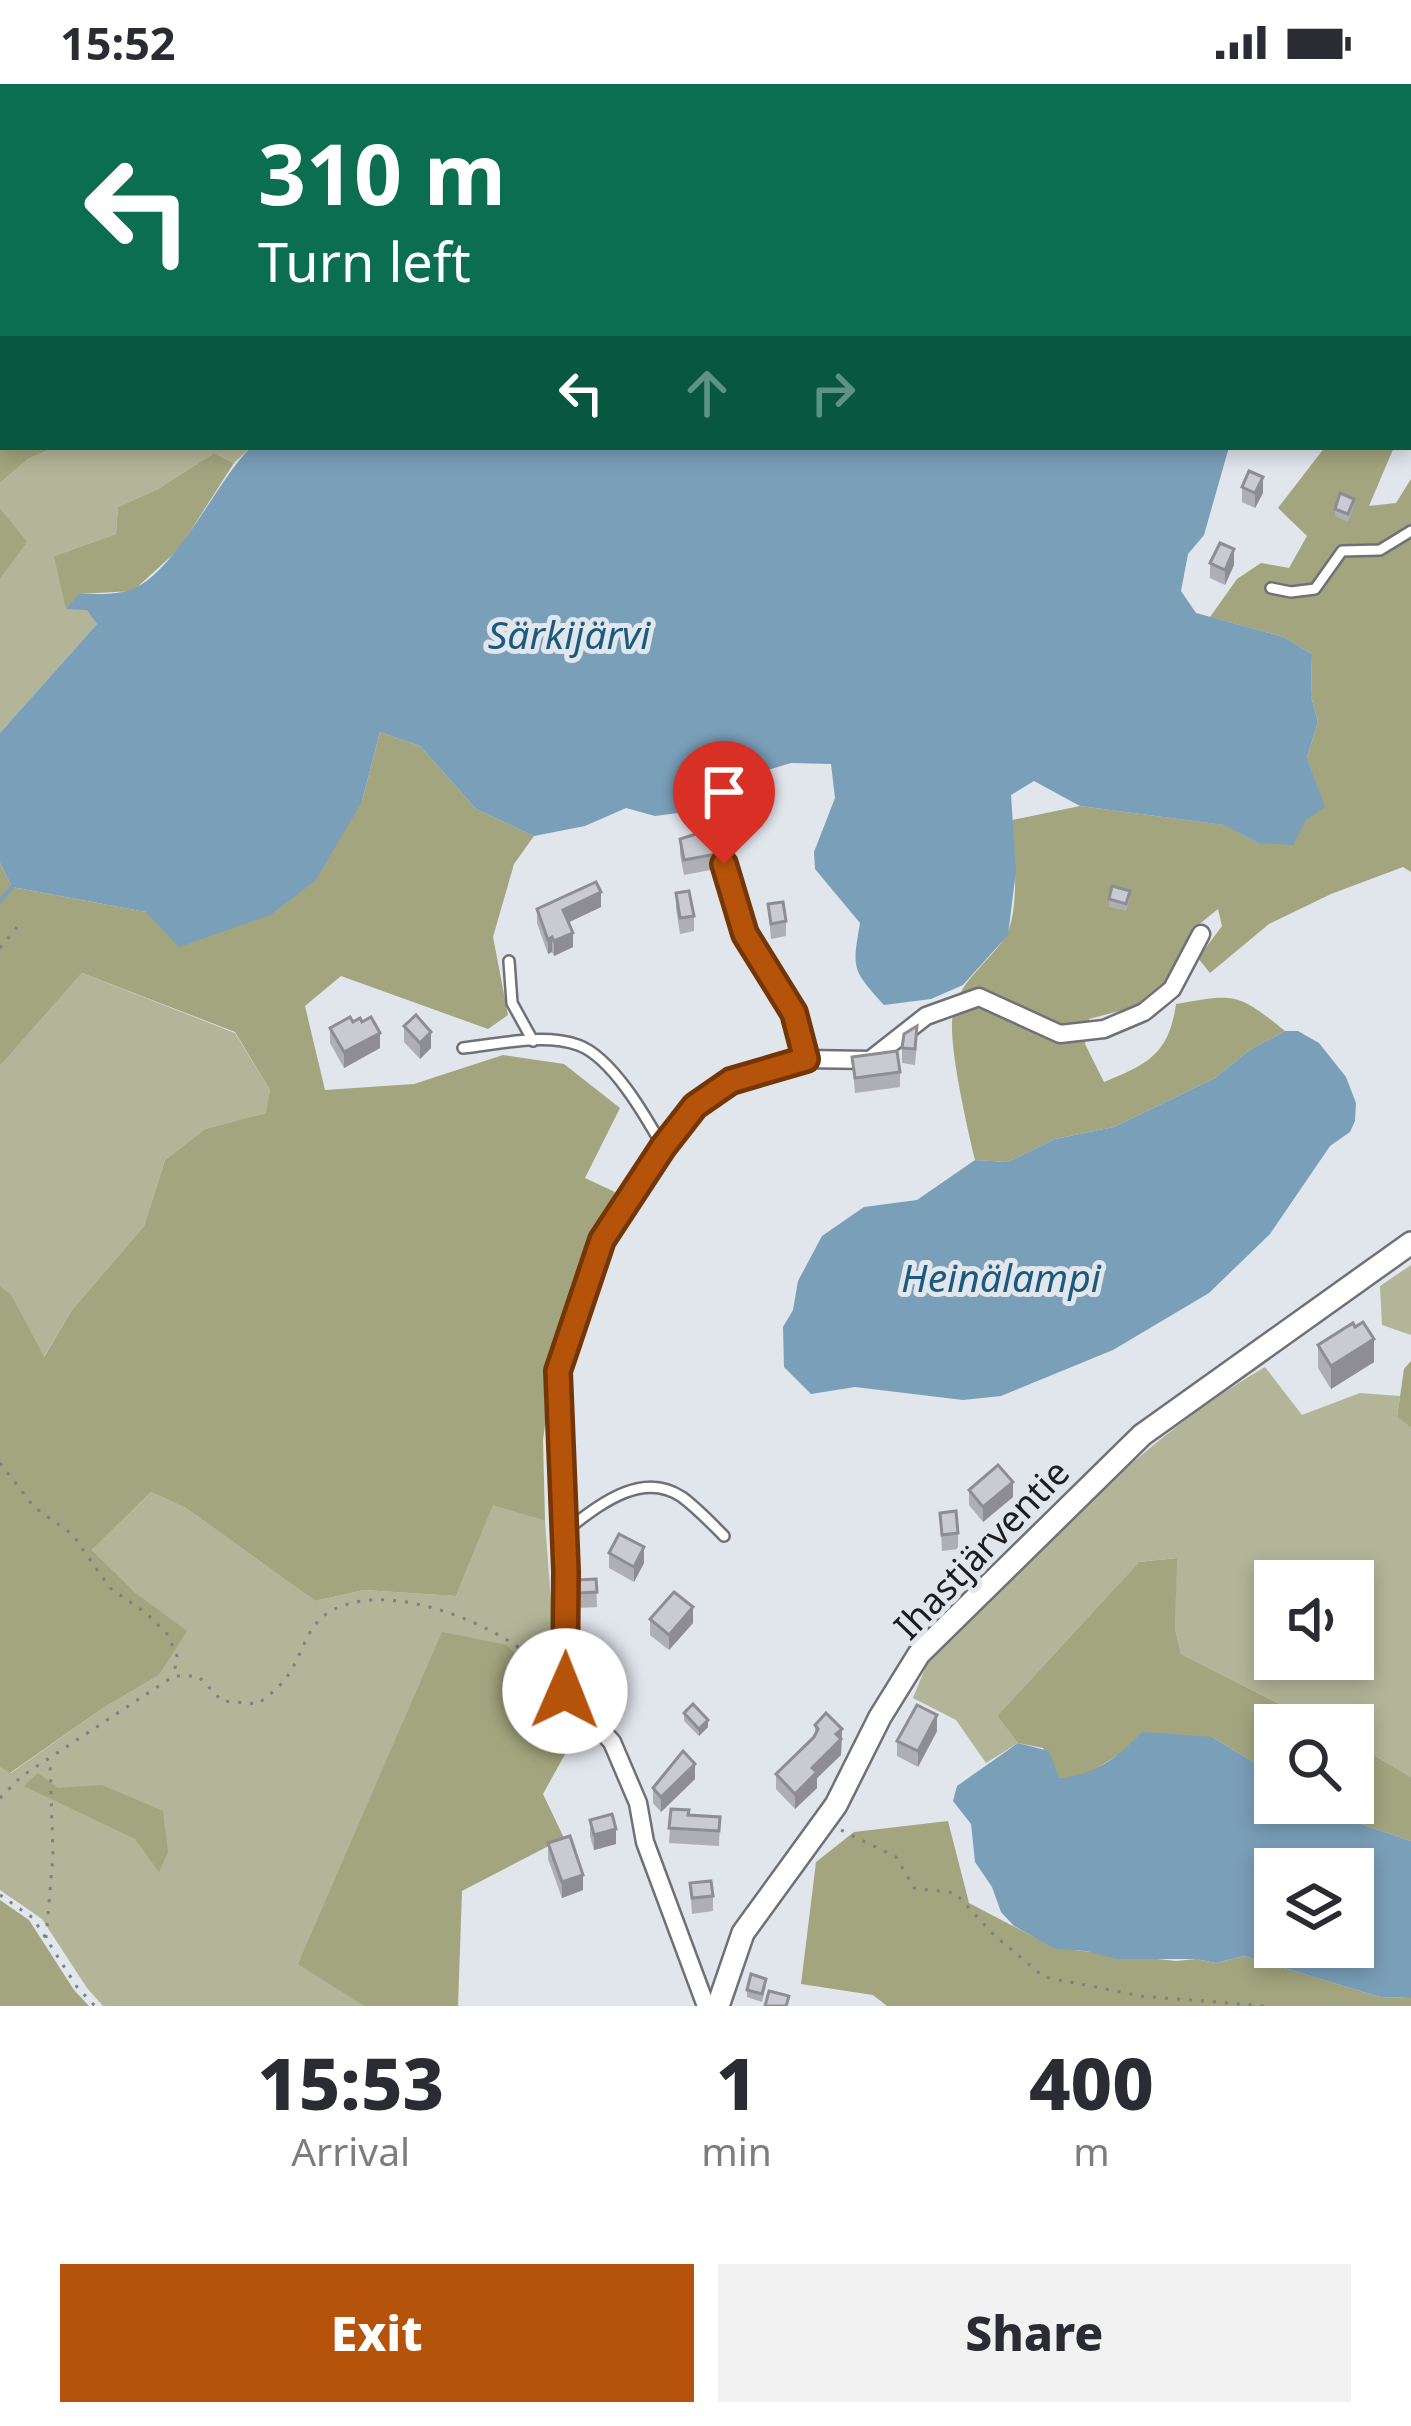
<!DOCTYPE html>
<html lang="en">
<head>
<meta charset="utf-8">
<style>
  :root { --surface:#fff; --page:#f2f2f3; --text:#2b2b33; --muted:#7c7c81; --accent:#b45309 }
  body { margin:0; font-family:"Noto Sans",sans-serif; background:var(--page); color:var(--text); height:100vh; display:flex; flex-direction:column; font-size:45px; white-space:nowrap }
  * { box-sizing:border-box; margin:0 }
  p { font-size:39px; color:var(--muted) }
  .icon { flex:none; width:66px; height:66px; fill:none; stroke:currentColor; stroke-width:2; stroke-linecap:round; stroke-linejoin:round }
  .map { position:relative; height:1922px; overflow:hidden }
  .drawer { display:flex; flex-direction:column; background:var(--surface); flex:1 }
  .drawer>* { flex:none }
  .hud { position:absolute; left:0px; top:0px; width:1413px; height:366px; box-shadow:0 6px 18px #0003; background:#0b6e4f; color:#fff; overflow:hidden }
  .controls { position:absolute; left:1254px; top:1476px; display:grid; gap:24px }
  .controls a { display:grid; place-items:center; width:120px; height:120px; border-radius:0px; background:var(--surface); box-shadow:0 6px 18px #0003; font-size:60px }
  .pin { position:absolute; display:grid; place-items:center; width:102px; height:102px; color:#fff; margin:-123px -51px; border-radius:50% 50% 50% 0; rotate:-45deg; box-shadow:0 0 12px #0007 }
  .pin .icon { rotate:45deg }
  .me { position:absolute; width:132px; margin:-66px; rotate:1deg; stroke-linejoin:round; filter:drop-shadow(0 0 9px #0008) }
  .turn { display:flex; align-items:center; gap:42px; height:252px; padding:0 60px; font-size:54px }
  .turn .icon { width:156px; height:156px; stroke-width:2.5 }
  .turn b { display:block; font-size:84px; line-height:102px }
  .lanes { display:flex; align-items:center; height:114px; padding:0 60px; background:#0003; justify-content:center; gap:60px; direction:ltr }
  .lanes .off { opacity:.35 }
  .eta { display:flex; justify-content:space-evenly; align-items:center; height:204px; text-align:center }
  .eta b { font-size:72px; font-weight:800; line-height:84px }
  .button { display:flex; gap:24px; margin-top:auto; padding:24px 60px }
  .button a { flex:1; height:138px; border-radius:0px; background:var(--accent); color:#fff; font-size:48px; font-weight:800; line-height:138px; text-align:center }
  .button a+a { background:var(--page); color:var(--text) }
  .status { display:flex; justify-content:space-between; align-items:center; height:84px; padding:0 60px; background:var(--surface); direction:ltr }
  .status svg { height:33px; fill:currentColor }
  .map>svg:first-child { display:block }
</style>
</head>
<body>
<div class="status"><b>15:52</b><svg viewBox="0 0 49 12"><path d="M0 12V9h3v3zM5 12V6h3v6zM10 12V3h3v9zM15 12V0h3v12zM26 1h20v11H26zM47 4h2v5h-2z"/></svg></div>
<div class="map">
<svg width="1411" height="1922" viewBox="0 0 1411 1922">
  <rect width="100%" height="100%" fill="#e1e5ec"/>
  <!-- green -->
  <g fill="#b2b597" fill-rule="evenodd">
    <polygon points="55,363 251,363 234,379 214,369 158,405 118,423 116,450 54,472 97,540 0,649 0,495 26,458 0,424 0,399 28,375"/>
    <polygon points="82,889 235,949 270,1006 267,1029 205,1045 165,1076 144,1142 72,1226 43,1274 11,1210 0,1202 0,982"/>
    <polygon points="1411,1181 1411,1251 1382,1241 1380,1202"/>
    <path d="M1265 1283 1302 1331 1360 1309 1400 1312 1397 1333 1411 1344V1693L1353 1659V1641H1321L1181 1570 1175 1544 1176 1474 1139 1478 997 1632 1018 1659 986 1679 956 1636 913 1614 928 1577C1033 1472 1136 1358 1265 1283ZM1275 1497H1353V1575H1275Z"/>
    <polygon points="151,1408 186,1424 315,1517 364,1506 456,1512 493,1420 545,1437 558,1611 507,1561 299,1879 364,1922 103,1922 87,1904 42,1835 0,1806 0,1683 11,1689 103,1624 159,1591 186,1547 136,1509 92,1466"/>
  </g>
  <!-- forest -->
  <g fill="#a2a57d">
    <polygon points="0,0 632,0 3,3 3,363 55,363 28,375 0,399"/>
    <path d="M1325 363H1394L1369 422 1396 419 1411 395V788L1403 783 1331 810 1269 840 1210 889 1198 874 1222 842 1218 825 1192 846 1165 904 1131 924 1089 935 1085 960 1104 998C1148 980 1169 970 1176 920 1236 909 1238 909 1285 947L1251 965 1215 994 1114 1043 1055 1055 1008 1078 975 1076C968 1047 947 957 953 930 959 897 986 881 1004 855 1021 831 1014 765 1012 736L1080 722 1225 741 1258 759 1324 723 1307 673 1318 638 1311 612 1312 570 1284 553 1210 533 1237 495 1261 479 1289 484 1307 452 1278 424Z"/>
    <polygon points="214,369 234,379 179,465 133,507 80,510 66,525 54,472 116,450 118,423 158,405"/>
    <polygon points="0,424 27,458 0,495"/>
    <polygon points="380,648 420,662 476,725 534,752 514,780 493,853 508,931 488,945 341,892 305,922 325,1006 414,1000 503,971 564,980 620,1024 585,1094 615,1108 558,1247 543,1356 545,1437 493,1421 456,1512 364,1506 315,1517 186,1424 151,1408 92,1466 136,1509 187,1547 159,1591 103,1624 10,1689 0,1683 0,1202 11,1210 44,1273 72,1226 144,1142 165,1076 205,1045 266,1029 270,1006 235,948 82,889 0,982 0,779 12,803 146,828 362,717"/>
    <polygon points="1411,1277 1411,1344 1397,1333 1404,1285"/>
    <polygon points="1177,1474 1175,1544 1181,1570 1321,1641 1275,1641 1275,1691 1212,1653 1124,1667 1083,1693 1058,1694 1043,1664 1018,1659 997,1632 1139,1478"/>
    <polygon points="442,1548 507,1561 584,1636 543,1710 564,1754 462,1807 458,1922 364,1922 298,1880"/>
    <polygon points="1353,1659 1411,1693 1411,1757 1352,1737 1323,1719 1353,1719"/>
    <polygon points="38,1689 58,1704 102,1701 163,1727 168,1768 159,1788 135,1755 24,1702"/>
    <polygon points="948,1737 969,1819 1055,1864 1176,1877 1196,1875 1216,1879 1244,1872 1380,1913 1411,1914 1411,1922 887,1922 873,1911 801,1900 816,1778 854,1748"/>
    <polygon points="0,1816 29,1836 74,1906 89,1922 0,1922"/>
  </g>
  <!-- water -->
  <g fill="#7a9fb9" fill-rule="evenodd">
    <polygon points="791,0 1196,0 789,3"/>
    <path d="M251 363H1229L1204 451 1188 470 1181 507 1196 529 1284 553 1312 570 1311 612 1318 638 1307 673 1325 723 1306 736 1293 761 1258 759 1224 741 1080 722 1034 697 1011 711 1016 787 1008 851 963 901 931 915 884 921C852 885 852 886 860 839L815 785 814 768 835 714 831 680 791 679 732 697 701 726 655 732 626 724 585 742 534 752 476 725 420 662 380 648 362 717 316 796 270 831 179 863 146 828 12 803 0 779V649L97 540 87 526 66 525 79 510C95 510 112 511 127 507 173 495 216 397 251 363Z"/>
    <polygon points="1285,947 1298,947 1319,959 1346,993 1356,1019 1355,1037 1350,1048 1330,1062 1270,1150 1209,1209 1113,1266 1001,1312 963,1316 855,1303 811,1310 784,1283 783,1243 793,1226 798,1197 822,1152 864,1123 917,1116 975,1076 1008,1078 1055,1055 1114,1043 1215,994 1251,965"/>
    <path d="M1142 1648 1212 1653 1275 1691V1719H1323L1352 1737 1411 1757V1914L1380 1913 1244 1872 1216 1879 1196 1875H1117L1086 1867 1055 1865 1014 1842 1001 1828 992 1803 975 1778 971 1740 953 1717 957 1702 1018 1659 1049 1667 1059 1694C1093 1692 1119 1673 1142 1648ZM1275 1785H1353V1863H1275Z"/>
  </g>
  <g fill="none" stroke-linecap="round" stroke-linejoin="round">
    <!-- stream -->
    <polyline stroke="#7a9fb9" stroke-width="4.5" points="0,817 12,803"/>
    <defs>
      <g id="service">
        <polyline points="1275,3 1277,0"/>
        <polyline points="1410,241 1411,242"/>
        <polyline points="1271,504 1291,508 1315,505 1342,467 1380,466 1411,447"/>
        <polyline points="724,780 745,850 793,929 806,975"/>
        <polyline points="509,877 512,919 533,957"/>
        <path d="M463 964C498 960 544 949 578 961 612 973 646 1033 663 1063"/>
        <path d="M565 1447C597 1423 641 1385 682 1413 697 1424 711 1439 724 1452"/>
      </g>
      <polyline id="minor" points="706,1922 645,1758 638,1719 612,1658 565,1607 565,1447 558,1287 602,1156 695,1022 731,997 806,975 870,976 926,932 979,913 1060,950 1104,945 1144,928 1172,905 1201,850"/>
      <polyline id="tertiary" points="718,1922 743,1849 836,1721 880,1633 919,1570 1142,1351 1411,1159"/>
    </defs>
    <!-- service casing -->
    <use href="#service" stroke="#6e7278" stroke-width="14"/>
    <!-- minor casing -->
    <use href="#minor" stroke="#6e7278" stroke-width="21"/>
    <!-- tertiary casing -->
    <use href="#tertiary" stroke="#6e7278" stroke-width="26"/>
    <!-- path -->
    <g stroke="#7d8085" stroke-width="3" stroke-dasharray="3 9" stroke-linecap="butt">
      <polyline points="0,864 22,837"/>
      <polyline points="0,1379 34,1423 72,1450 110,1504 146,1529 168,1551 177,1572 174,1590"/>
      <path d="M0 1714 22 1692 174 1592H198L222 1617 258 1620C267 1612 278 1605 285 1595 302 1575 305 1541 331 1527 382 1498 470 1531 515 1561 528 1569 539 1582 549 1593"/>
      <polyline points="841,1746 896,1773 914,1804 955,1809 994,1851 1044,1893 1141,1912 1265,1922"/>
      <polyline points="0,1811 33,1834 77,1903 95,1922"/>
      <polyline points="46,1854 53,1771 50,1676"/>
    </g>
    <!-- service -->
    <use href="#service" stroke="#fff" stroke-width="9"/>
    <!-- minor -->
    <use href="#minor" stroke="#fff" stroke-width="16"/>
    <!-- tertiary -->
    <use href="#tertiary" stroke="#fff" stroke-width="21"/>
  </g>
  <!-- wall -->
  <g fill="#aeaeb5">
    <polygon points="1242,403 1263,409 1255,424 1242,418"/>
    <polygon points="1354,422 1348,438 1335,432 1335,425"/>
    <polygon points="1210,479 1234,481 1225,501 1210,494"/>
    <polygon points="715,744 716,785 684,791 680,770 680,755"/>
    <polygon points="676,809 694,832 694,847 680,850 676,824"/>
    <polygon points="1109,815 1130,815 1126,827 1109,823"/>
    <polygon points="768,820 786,837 786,852 771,855"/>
    <polygon points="601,823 569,838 573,863 554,872 552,868 548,870 537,839 537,825"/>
    <polygon points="353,938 362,938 380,964 344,984 330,959 330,944"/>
    <polygon points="404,942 431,964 420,975 404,958"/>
    <polygon points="917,957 915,981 902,979 902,964"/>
    <polygon points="852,973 900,988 900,1003 855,1009"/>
    <polygon points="1318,1261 1374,1278 1331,1305 1318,1284"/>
    <polygon points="969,1406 1013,1413 983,1438 969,1421"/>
    <polygon points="940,1429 958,1449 958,1465 942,1467"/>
    <polygon points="609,1469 644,1479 634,1498 609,1484"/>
    <polygon points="596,1495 597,1523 578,1524 578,1496"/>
    <polygon points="650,1535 693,1539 669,1566 650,1551"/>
    <polygon points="684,1629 708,1643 699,1652 684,1637"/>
    <polygon points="815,1641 842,1645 841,1671 817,1694 817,1704 795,1725 776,1705 776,1690 815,1652"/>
    <polygon points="937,1647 918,1683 897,1672 897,1657"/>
    <polygon points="695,1695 661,1728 653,1719 653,1704"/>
    <polygon points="671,1725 688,1731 720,1733 719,1762 669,1759"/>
    <polygon points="590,1736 616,1760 594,1766 590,1752"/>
    <polygon points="548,1759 583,1806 562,1814 548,1775"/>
    <polygon points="690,1799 713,1812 713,1827 692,1830"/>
    <polygon points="766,1902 762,1918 747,1913 747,1906"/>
  </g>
  <!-- shaded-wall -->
  <g fill="#8d8d93">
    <polygon points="1263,393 1263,409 1255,424 1255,409"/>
    <polygon points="1234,465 1234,481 1225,501 1225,486"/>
    <polygon points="601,808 601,823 563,841 563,826"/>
    <polygon points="573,849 573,863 554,872 554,857"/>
    <polygon points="552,853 552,868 548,870 548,856"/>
    <polygon points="431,948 431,964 420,975 420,959"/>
    <polygon points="380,949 380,964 344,984 344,968"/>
    <polygon points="1374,1255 1374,1278 1331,1305 1331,1282"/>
    <polygon points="1013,1398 1013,1413 983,1438 983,1423"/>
    <polygon points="644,1463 644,1479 634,1498 634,1483"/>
    <polygon points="693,1523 693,1539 669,1566 669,1551"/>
    <polygon points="937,1631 937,1647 918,1683 918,1667"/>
    <polygon points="708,1636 708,1643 699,1652 699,1645"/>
    <polygon points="842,1645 841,1671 817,1694 817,1704 795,1725 795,1710"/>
    <polygon points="695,1680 695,1695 661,1728 661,1713"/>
    <polygon points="616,1745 616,1760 594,1766 594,1751"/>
    <polygon points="583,1791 583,1806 562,1814 562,1798"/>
  </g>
  <!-- building -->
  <g fill="#cacad2" stroke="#8d8d93" stroke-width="3">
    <polygon points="1249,387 1263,393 1255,409 1242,403"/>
    <polygon points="1340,409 1354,415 1348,430 1335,425"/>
    <polygon points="1220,459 1234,465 1225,486 1210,479"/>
    <polygon points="715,744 716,770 684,776 680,755"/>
    <polygon points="596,798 601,808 563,826 573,849 554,857 552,853 548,856 537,825"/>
    <polygon points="1112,802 1130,807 1126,820 1109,815"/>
    <polygon points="689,807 694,832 680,834 676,809"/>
    <polygon points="783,818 786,837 771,840 768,820"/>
    <polygon points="416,931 431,948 420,959 404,942"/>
    <polygon points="350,933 353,938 360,934 362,938 371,933 380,949 344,968 330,944"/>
    <polygon points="917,942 915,965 902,964 904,950"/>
    <polygon points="897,967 900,988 855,994 852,973"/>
    <polygon points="1363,1238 1374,1255 1331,1282 1318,1261 1353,1239 1355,1243"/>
    <polygon points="998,1381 1013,1398 983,1423 969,1406"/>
    <polygon points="956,1427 958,1449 942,1451 940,1429"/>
    <polygon points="619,1450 644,1463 634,1483 609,1469"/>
    <polygon points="596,1495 597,1508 578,1509 578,1496"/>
    <polygon points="674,1508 693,1523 669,1551 650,1535"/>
    <polygon points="693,1620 708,1636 699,1645 684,1629"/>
    <polygon points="917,1621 937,1631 918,1667 897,1657"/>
    <polygon points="826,1629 842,1645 836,1650 841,1655 812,1684 817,1688 795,1710 776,1690 814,1653 818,1645 815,1641"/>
    <polygon points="683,1667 695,1680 661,1713 653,1704"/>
    <polygon points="671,1725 689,1726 688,1731 720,1733 719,1747 669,1744"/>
    <polygon points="612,1730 616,1745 594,1751 590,1736"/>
    <polygon points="570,1752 583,1791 562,1798 548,1759"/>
    <polygon points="711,1797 713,1812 692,1814 690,1799"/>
    <polygon points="751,1890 766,1895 762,1910 747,1906"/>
    <polygon points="769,1907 789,1912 786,1922 765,1922"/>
  </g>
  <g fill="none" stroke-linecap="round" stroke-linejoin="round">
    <defs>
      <polyline id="route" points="565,1607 566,1487 558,1287 602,1156 663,1063 695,1022 731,997 806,975 794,929 745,850 724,780"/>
    </defs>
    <!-- route casing -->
    <use href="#route" stroke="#753606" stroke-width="30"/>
    <!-- route -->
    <use href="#route" stroke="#b45309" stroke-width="21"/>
  </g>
  <g text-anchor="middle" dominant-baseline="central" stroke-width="10" stroke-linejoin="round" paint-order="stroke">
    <!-- street labels -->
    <g font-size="36" fill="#1c1d20" stroke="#e1e5ec">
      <text transform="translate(981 1465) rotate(-46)">Ihastjärventie</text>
    </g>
    <!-- water labels -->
    <g font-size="39" font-style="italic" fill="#1b597e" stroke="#e1e5ec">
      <text x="569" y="549">Särkijärvi</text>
      <text x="1001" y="1192">Heinälampi</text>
    </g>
  </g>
</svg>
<div class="controls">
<a><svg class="icon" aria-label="sound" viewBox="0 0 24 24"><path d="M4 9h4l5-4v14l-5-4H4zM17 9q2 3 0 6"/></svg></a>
<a><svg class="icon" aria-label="search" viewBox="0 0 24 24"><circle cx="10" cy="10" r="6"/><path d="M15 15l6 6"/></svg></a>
<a><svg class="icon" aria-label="layers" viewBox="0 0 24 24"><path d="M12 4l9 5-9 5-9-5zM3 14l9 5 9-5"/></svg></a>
</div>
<div class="pin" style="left:724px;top:780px;background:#d93025"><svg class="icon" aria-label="arrive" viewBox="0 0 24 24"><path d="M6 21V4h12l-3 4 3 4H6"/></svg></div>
<svg class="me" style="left:565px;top:1607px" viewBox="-20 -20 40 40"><circle r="19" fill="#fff"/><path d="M0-13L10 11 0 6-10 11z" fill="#b45309"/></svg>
<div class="hud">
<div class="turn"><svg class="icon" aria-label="left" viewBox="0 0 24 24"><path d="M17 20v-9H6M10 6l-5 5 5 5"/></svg><div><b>310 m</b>Turn left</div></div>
<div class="lanes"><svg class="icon" aria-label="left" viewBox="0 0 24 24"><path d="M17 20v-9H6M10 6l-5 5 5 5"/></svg><svg class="icon off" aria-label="ahead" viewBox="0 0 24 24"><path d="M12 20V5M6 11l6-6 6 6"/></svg><svg class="icon off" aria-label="right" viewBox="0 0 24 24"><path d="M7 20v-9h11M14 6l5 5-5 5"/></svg></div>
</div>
</div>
<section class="drawer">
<div class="eta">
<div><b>15:53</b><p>Arrival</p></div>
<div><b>1</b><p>min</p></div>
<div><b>400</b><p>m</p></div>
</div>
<div class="button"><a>Exit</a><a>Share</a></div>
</section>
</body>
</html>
